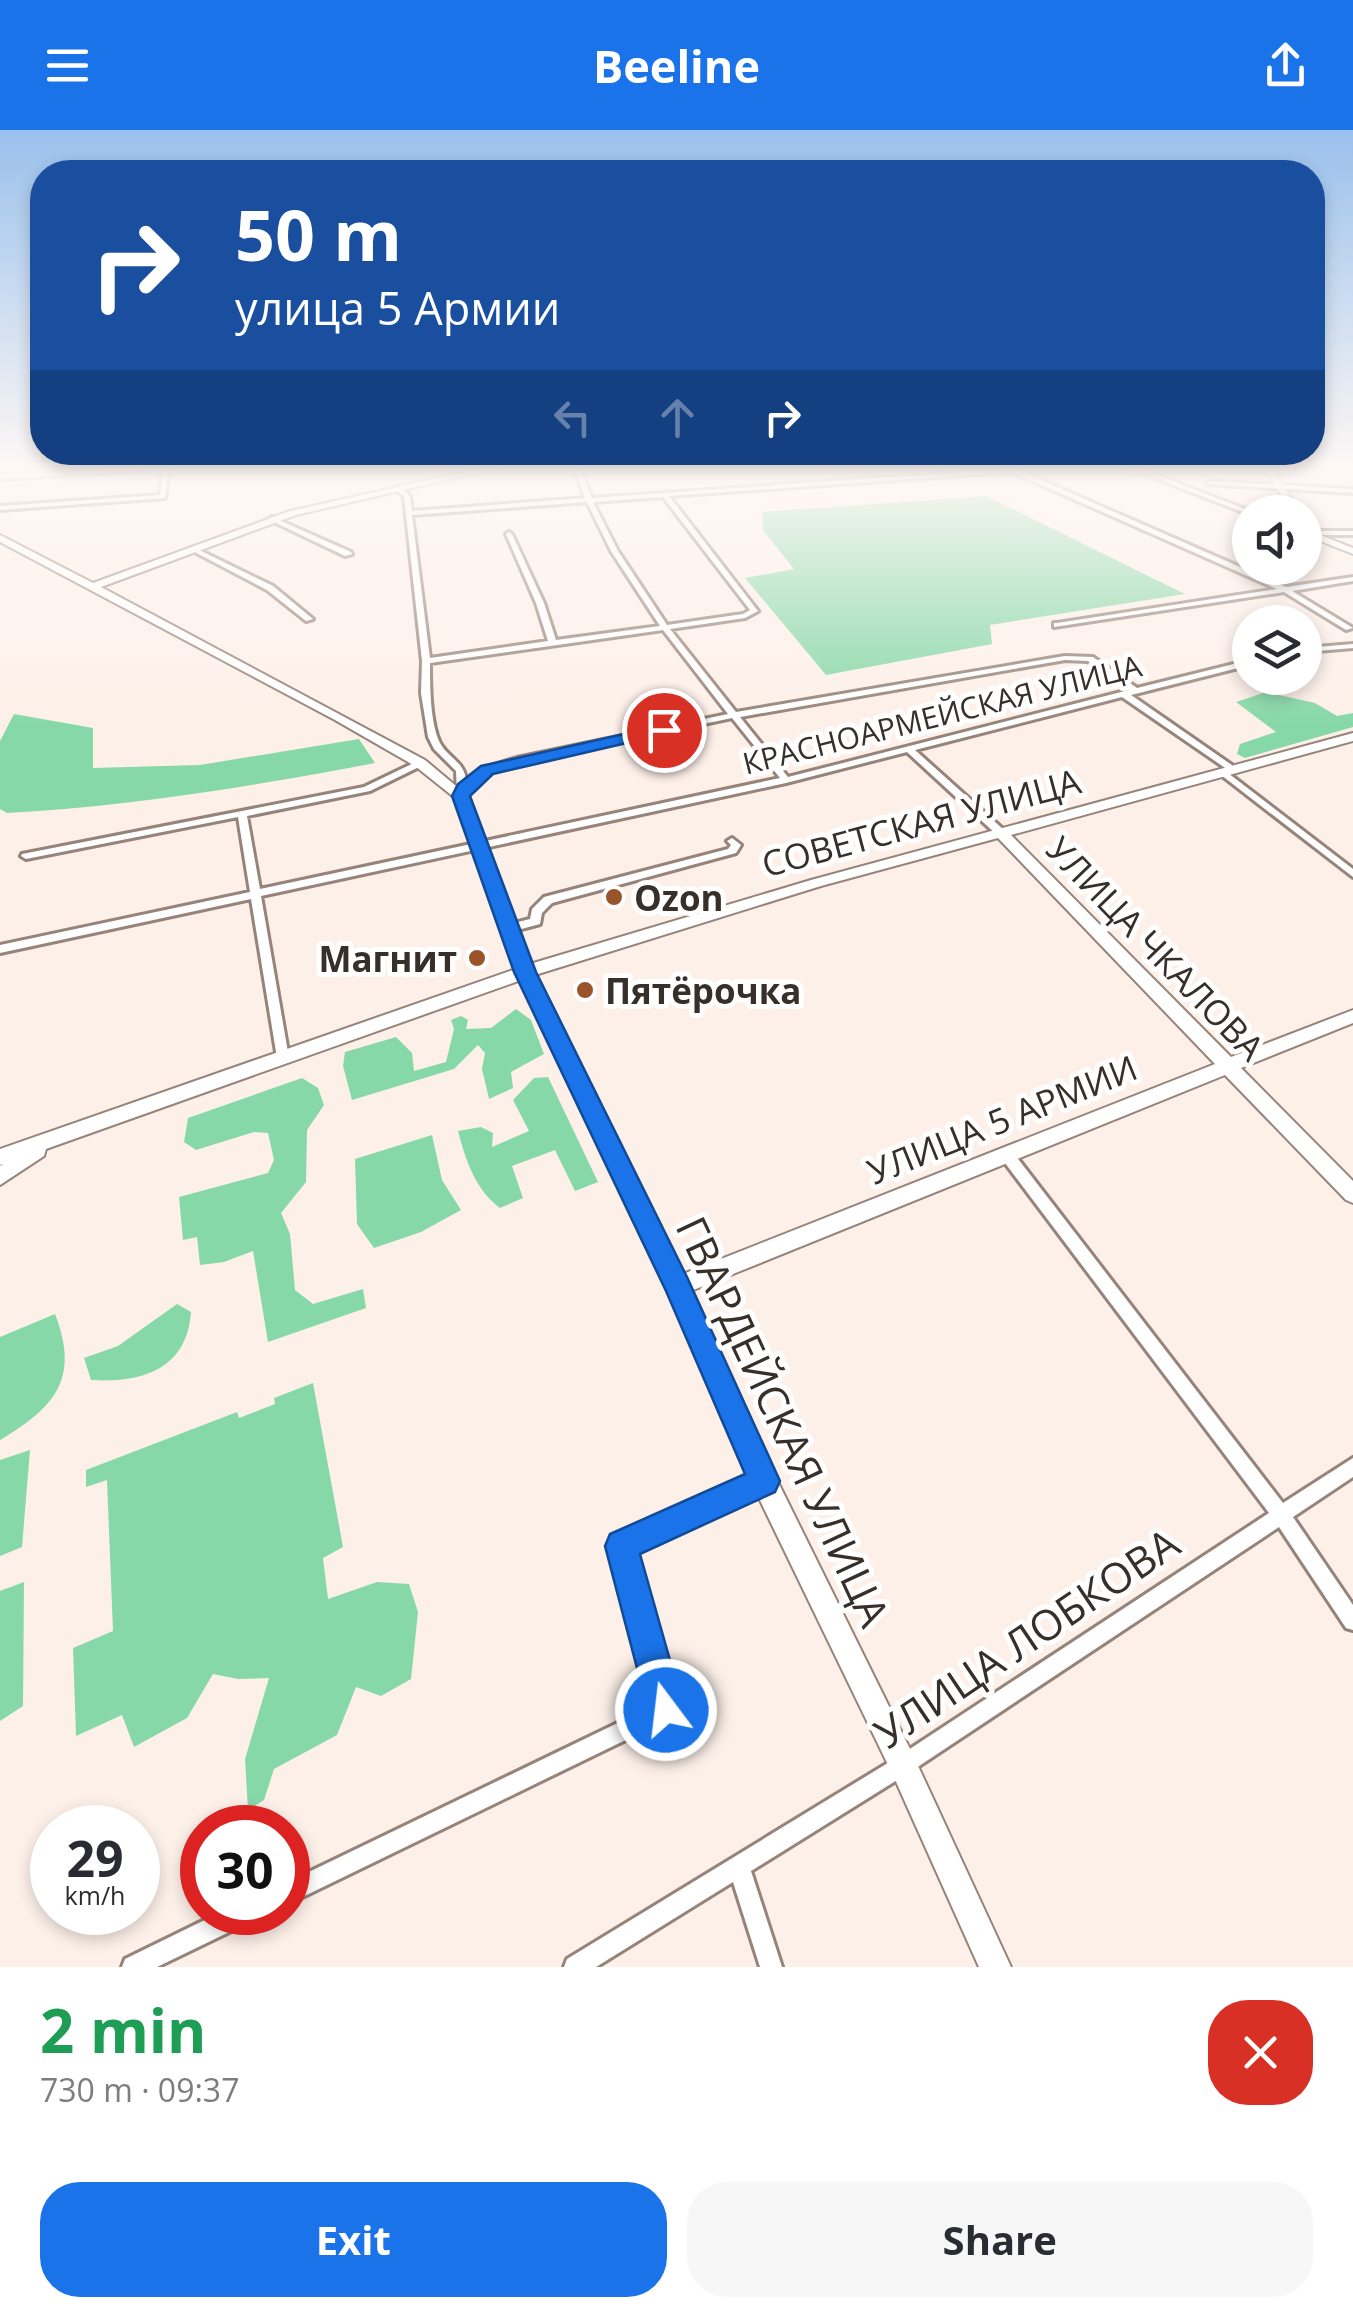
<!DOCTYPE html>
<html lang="en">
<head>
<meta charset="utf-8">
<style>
  :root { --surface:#fff; --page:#f7f7f7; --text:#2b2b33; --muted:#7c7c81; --accent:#1a73e8 }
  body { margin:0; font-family:"Open Sans",sans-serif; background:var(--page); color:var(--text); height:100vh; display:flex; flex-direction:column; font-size:38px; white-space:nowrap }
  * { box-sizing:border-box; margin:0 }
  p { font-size:32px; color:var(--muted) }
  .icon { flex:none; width:55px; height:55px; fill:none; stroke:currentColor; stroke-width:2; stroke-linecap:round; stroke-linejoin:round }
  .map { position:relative; height:1837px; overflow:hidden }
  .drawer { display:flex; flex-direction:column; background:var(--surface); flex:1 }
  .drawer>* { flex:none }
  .banner { position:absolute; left:30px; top:30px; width:1295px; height:305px; border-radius:40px; box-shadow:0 5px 15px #0003; background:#1a4fa0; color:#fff; overflow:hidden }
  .buttons { position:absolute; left:1232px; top:365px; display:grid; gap:20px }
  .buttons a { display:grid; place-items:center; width:90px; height:90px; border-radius:50%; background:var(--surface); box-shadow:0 5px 15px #0003; font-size:50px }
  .speed { position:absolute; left:30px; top:1675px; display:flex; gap:20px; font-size:50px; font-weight:700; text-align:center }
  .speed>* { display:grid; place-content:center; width:130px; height:130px; border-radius:50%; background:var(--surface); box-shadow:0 5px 15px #0003; line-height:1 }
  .speed small { font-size:25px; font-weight:400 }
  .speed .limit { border:15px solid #d22; background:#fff; color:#111 }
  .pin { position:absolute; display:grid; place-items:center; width:85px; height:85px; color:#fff; margin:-42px; border:5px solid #fff; border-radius:50%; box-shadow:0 2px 10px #0007 }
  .me { position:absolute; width:110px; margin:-55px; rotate:345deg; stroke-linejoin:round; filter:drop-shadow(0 0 8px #0008) }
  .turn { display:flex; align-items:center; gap:35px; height:210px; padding:0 40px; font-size:45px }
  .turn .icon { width:130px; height:130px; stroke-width:2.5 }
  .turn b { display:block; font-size:70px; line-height:85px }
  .lanes { display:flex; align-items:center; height:95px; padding:0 40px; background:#0003; justify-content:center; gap:50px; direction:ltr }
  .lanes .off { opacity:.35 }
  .round { display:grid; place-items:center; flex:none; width:105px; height:105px; border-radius:40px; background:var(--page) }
  .headline { display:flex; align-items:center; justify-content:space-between; height:170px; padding:0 40px }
  h1 { font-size:60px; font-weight:700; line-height:75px; color:#1e9e55 }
  .action { display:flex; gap:20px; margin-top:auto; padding:20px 40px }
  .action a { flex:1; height:115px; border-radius:40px; background:var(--accent); color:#fff; font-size:40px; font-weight:700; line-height:115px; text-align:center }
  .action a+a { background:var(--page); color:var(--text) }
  header { display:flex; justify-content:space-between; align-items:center; height:130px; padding:0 40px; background:var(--accent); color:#fff; font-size:45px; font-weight:700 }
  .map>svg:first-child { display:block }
</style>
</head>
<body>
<header><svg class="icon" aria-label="menu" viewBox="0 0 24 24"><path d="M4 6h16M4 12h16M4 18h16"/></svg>Beeline<svg class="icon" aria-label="share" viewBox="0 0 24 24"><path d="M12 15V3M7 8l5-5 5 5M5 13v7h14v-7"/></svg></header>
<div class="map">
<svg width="1353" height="1837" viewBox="0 0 1353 1837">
  <rect width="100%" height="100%" fill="#fdf0e9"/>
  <!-- green -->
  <g fill="#87d8a8">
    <polygon points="986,366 1185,464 990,495 992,514 826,545 745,448 794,439 763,400 762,382"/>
    <polygon points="1266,562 1315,573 1337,586 1353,583 1353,597 1245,628 1237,624 1240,614 1276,602 1236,572"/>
    <path d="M14 584 93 598V638L200 635 359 609 375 633C253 656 132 676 7 683L0 679V611Z"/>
    <polygon points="516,879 531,890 544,924 511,942 513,958 489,969 482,939 485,923 478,915 454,939 352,970 343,936 345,922 396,907 412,923 414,941 446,932 454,899 451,890 461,886 468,890 466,899 491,898"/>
    <path d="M548 947 598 1052 575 1061 555 1020 512 1036 523 1068 500 1078C475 1059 466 1031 458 1001L481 997 493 1003 492 1017 529 1001 513 970 534 948Z"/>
    <polygon points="302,948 318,958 324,975 307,1000 306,1052 281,1083 290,1104 295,1160 313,1174 363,1159 366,1178 268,1212 253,1121 224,1132 200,1135 197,1107 183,1110 179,1067 268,1043 274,1030 268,1003 254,1002 196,1020 184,1012 188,988"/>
    <polygon points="432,1005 442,1050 461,1080 421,1102 374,1118 357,1094 355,1029"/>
    <path d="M177 1174 191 1182C187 1240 141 1253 91 1250L84 1228 118 1216Z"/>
    <path d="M55 1184C80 1249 55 1277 0 1310V1207Z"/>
    <polygon points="313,1253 343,1417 323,1428 328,1469 377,1452 409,1454 418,1482 411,1549 381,1566 356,1557 337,1605 274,1639 264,1670 248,1680 245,1629 269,1548 238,1549 213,1544 187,1588 134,1617 122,1585 76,1606 73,1518 113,1501 107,1350 86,1357 86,1340 237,1282 239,1288 275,1274 274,1268"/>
    <polygon points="30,1320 22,1417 0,1426 0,1330"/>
    <polygon points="24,1452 23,1576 0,1591 0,1461"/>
  </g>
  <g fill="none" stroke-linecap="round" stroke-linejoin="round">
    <defs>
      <g id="street">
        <polygon points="145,336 165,336 169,340 165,368 0,380 0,376 160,365 163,341 161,339 0,349 0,345"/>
        <path d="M573 336H579L592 368 1005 339 1003 336H1009L1286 457 1353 447V451L1292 461 1353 498 1346 500 1284 462 1054 497V493H1057L1277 459 1012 342 669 366 758 481 745 488 670 499 736 582 1065 526 1093 527 1137 558 1250 530V535L1131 565 1239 640 1234 643 1231 642 1122 567 915 620 1004 700V704H996L907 622 786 653 261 766 289 928 287 931H279L277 928 251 769 0 823V815L250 762 238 687 26 729 21 726 22 724 364 657 420 630 423 631V635L370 661 247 686 260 759 780 648 732 588 522 632 490 642 467 659 465 666H459L457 664 456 641 434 619 428 607 421 563 422 531 404 367 395 358 400 357 410 366 412 381 585 368ZM662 367H663L750 480 743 484 667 495 618 421 593 372ZM587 372 611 421 660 496 556 510 544 473 512 404 509 402 506 404 536 473 548 511 430 528 412 385ZM663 500 728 584 517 628 484 638 466 651C465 632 448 628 440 613 430 593 430 555 430 533ZM1065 530 1088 531 1129 560 788 647 740 587Z"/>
        <polygon points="1124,336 1133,336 1253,382 1248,384"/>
        <polygon points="1209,351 1353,359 1353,363 1207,354"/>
        <polygon points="272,387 351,422 352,424 345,426 270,390 269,389"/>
        <rect x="1305" y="401" width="48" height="4"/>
        <polygon points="191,418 195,418 273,456 313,489 306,491 267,460 191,420"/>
        <polygon points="1353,514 1353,518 1305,522 1305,518"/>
        <polygon points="1224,640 1353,739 1353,747 1221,645 1221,641"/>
        <polygon points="732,708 741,715 736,723 552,773 542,783 540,794 510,802 504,798 506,795 530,789 532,779 544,767 728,719 731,715 727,711"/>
        <polygon points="1007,1019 1012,1021 1283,1373 1353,1328 1353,1347 1293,1387 1353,1475 1353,1500 1346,1498 1279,1397 910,1642 751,1741 782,1837 760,1837 733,1752 596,1837 564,1837 567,1829 896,1628 1269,1383 1002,1029 1000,1025 1002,1021"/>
        <polygon points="764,1342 770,1345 773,1351 770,1357 631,1421 676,1580 673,1587 288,1774 288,1752 655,1575 612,1416 615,1410"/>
        <polygon points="221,1782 257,1782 254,1790 157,1837 122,1837 125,1829"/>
      </g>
      <g id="secondary">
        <path d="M491 336H507L296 385 101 457 425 630 468 666 530 834 811 750 1353 603V611L1011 705 1231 927 1353 880V893L1241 938 1353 1051V1073L1346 1070 1225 945 691 1161 773 1342 913 1625 1011 1837H979L893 1645 755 1360 669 1161 521 850 46 1019 44 1026 0 1055V1036L3 1034 0 1035V1019L516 839 455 668 415 636 335 590 0 412V405L93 453 290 381ZM998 708 1215 934 683 1144 535 845 821 756Z"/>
        <polygon points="1264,336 1272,336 1299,382 1291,382"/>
        <polygon points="1305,399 1353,418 1353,424 1305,405"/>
      </g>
    </defs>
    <!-- street casing -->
    <use href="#street" stroke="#96847a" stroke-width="6"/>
    <!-- secondary casing -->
    <use href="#secondary" stroke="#96847a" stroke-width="4"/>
    <!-- street -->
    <use href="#street" fill="#fff" fill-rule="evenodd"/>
    <!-- secondary -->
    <use href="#secondary" fill="#fff" fill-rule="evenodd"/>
  </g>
  <!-- sky -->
  <linearGradient id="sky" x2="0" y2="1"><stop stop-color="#99c0ec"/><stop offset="0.57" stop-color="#fef8f5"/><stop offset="1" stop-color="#fef8f5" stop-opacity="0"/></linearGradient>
  <rect width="1353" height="593" fill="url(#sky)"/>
  <!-- route -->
  <polygon fill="#1a73e8" stroke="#114b97" stroke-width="2.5" points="664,595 670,596 670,603 493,644 470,666 536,842 687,1147 780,1351 775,1362 640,1424 684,1580 679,1593 666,1598 654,1593 648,1580 605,1416 610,1404 745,1344 666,1161 514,842 452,666 458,654 481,636"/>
  <!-- markers -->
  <g fill="#9a542b" stroke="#fff" stroke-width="4">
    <circle cx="614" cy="767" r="10"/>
    <circle cx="477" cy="828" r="10"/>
    <circle cx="585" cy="860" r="10"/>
  </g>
  <g text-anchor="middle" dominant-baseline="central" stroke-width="10" stroke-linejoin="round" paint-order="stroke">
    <!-- far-street labels -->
    <g font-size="30" fill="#362f2a" stroke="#fff">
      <text transform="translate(942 584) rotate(-14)">КРАСНОАРМЕЙСКАЯ УЛИЦА</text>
    </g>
    <!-- street labels -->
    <g font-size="35" fill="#362f2a" stroke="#fff">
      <text transform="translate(921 692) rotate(-15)">СОВЕТСКАЯ УЛИЦА</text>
      <text transform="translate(1156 818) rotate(46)">УЛИЦА ЧКАЛОВА</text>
      <text transform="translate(1002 989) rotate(-22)">УЛИЦА 5 АРМИИ</text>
    </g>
    <!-- poi labels -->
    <g font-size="35" font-weight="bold" fill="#362f2a" stroke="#fff" text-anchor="start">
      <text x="634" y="767">Ozon</text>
      <text x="457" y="828" text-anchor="end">Магнит</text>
      <text x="605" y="860">Пятёрочка</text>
    </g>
    <!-- near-street labels -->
    <g font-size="42" fill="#362f2a" stroke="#fff">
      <text transform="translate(784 1291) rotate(65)">ГВАРДЕЙСКАЯ УЛИЦА</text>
      <text transform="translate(1026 1507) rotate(-34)">УЛИЦА ЛОБКОВА</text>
    </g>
  </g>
</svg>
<div class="buttons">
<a><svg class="icon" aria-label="sound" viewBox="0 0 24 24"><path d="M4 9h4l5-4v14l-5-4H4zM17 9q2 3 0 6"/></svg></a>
<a><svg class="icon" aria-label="layers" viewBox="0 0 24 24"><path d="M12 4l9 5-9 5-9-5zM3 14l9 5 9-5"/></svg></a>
</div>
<div class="speed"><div>29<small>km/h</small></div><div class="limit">30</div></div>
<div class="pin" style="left:664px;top:600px;background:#d93025"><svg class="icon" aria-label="arrive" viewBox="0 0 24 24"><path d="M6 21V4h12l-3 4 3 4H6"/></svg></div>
<svg class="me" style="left:666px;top:1580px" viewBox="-20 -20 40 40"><circle r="17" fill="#1a73e8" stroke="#fff" stroke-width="3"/><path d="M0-11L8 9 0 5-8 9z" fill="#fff"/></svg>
<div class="banner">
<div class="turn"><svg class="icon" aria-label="right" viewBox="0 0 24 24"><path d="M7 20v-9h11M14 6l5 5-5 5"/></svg><div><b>50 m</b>улица 5 Армии</div></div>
<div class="lanes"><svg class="icon off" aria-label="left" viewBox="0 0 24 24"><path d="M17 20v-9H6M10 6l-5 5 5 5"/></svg><svg class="icon off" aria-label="ahead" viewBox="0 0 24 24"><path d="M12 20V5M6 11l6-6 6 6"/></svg><svg class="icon" aria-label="right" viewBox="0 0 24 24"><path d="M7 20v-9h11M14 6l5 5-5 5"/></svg></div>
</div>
</div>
<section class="drawer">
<div class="headline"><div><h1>2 min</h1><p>730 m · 09:37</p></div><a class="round" style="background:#d93025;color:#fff"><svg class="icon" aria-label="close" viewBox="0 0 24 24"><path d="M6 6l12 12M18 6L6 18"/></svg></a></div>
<div class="action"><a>Exit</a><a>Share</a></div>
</section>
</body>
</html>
